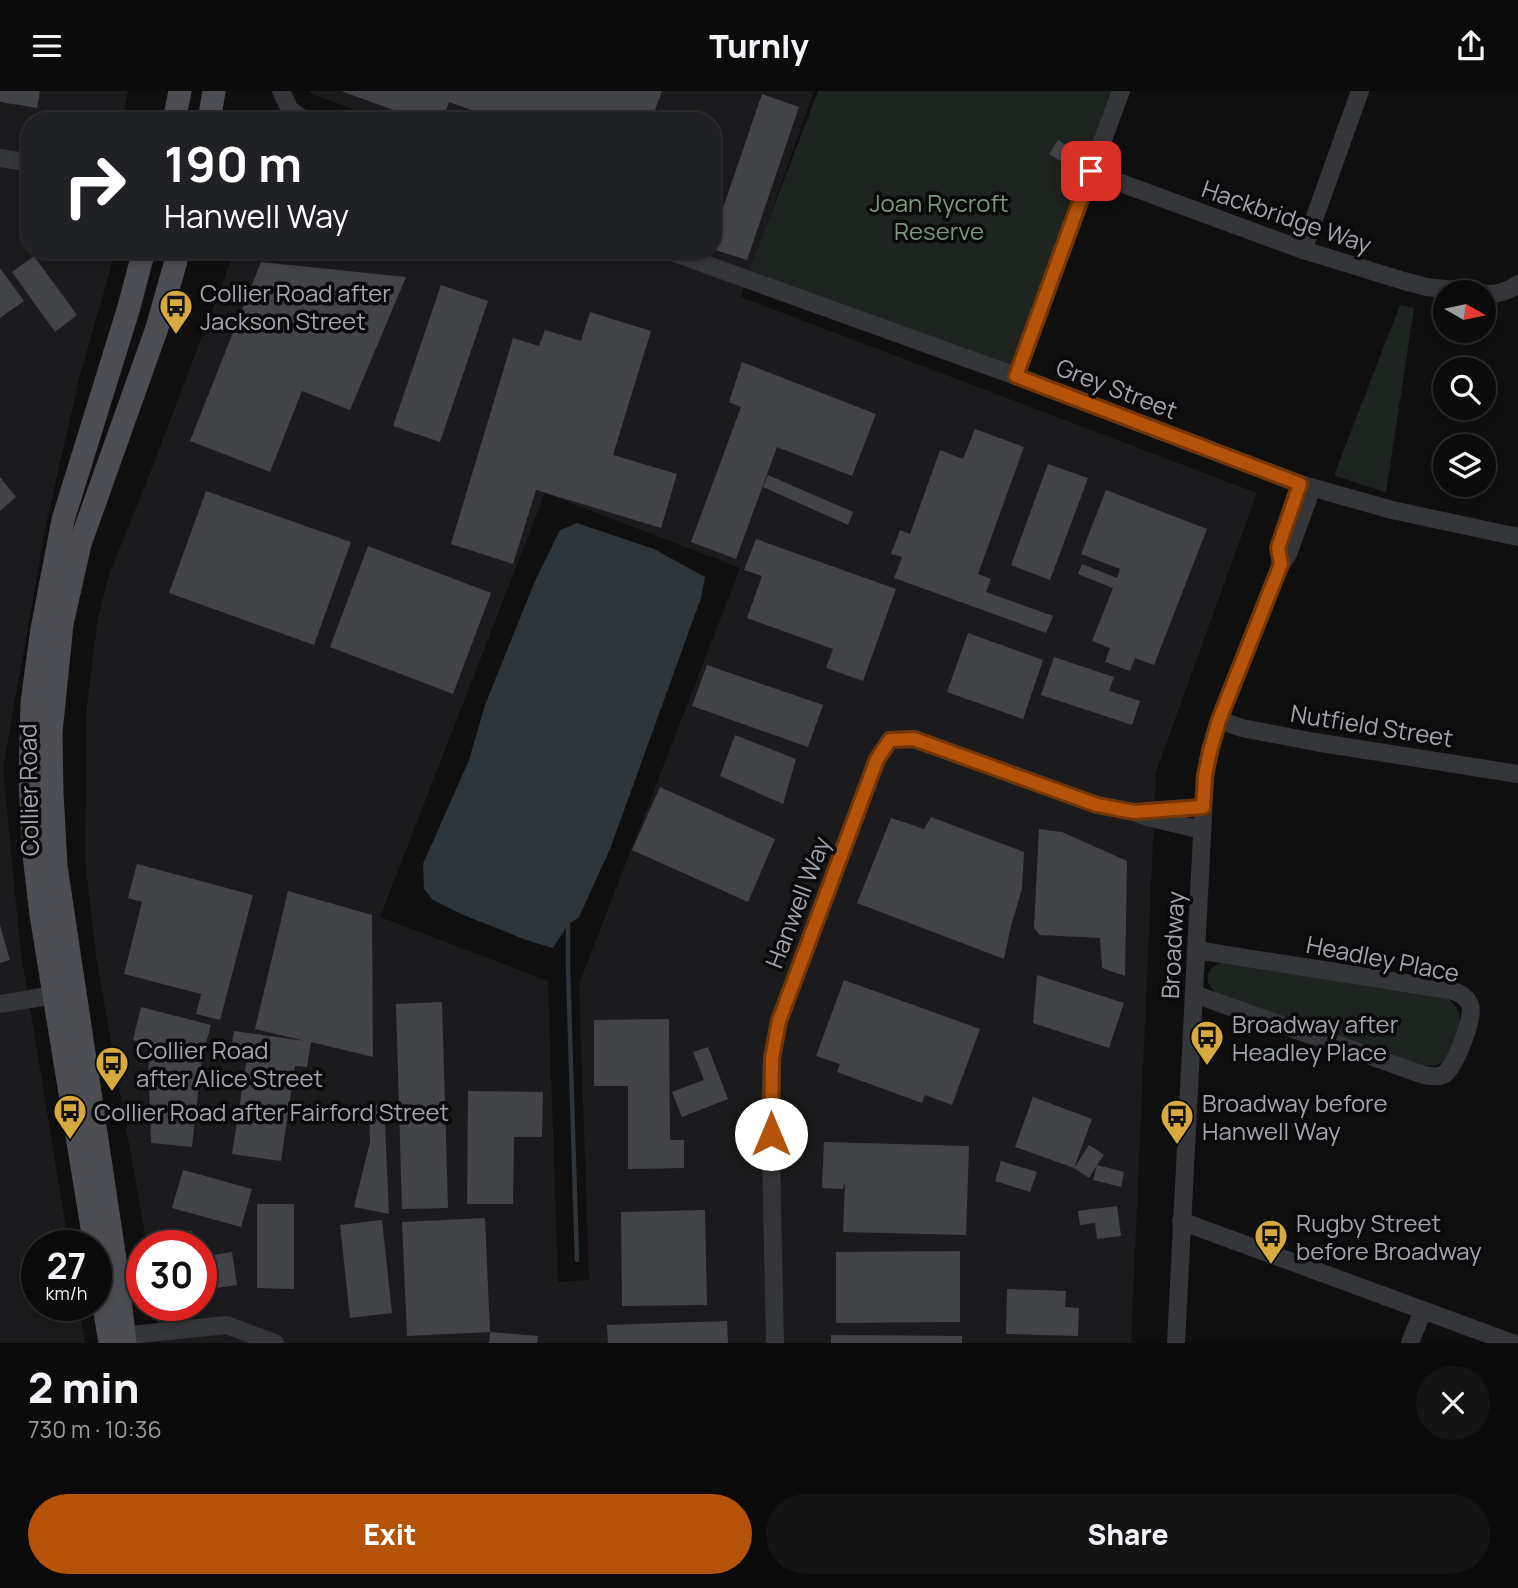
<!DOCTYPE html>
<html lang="en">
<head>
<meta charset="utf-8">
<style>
  :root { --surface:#0b0b0c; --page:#141415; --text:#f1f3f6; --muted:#9a9b9d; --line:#2b2b2d; --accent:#b45309 }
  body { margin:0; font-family:Manrope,sans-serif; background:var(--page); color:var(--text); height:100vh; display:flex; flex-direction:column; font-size:26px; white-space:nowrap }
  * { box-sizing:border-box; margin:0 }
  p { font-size:23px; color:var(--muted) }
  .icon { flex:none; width:38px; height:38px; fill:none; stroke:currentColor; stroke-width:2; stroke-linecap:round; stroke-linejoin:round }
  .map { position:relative; height:1252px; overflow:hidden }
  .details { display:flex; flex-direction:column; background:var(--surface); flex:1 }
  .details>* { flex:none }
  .guide { position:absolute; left:21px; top:21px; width:700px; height:147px; border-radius:28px; box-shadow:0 4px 10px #0003,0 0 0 2px var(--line); background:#202124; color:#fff; overflow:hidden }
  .needle { width:46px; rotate:99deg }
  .controls { position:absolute; left:1433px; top:189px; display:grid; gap:14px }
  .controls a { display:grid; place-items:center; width:63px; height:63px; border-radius:50%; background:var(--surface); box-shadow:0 4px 10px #0003,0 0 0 2px var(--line); font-size:35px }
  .speed { position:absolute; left:21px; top:1139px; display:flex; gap:14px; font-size:35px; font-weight:700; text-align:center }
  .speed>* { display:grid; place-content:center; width:91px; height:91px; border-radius:50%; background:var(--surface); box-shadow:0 4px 10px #0003,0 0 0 2px var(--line); line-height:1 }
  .speed small { font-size:18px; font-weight:400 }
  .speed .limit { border:10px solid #d22; background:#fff; color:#111 }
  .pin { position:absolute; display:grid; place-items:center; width:60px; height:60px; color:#fff; margin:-30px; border-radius:14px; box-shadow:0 4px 10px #0006 }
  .me { position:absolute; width:77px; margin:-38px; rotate:0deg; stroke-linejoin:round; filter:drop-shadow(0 0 5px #0008) }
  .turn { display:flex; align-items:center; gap:24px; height:147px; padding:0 28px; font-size:32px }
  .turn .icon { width:91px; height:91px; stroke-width:2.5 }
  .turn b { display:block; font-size:49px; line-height:60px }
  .round { display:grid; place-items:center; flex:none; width:74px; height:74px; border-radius:37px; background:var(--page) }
  .headline { display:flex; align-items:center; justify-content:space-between; height:119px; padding:0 28px }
  h1 { font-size:42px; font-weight:800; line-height:52px }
  .action { display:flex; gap:14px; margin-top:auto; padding:14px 28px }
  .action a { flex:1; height:80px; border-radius:42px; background:var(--accent); color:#fff; font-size:28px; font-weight:800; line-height:80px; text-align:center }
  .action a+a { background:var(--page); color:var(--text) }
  header { display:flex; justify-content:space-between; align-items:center; height:91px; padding:0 28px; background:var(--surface); font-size:32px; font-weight:800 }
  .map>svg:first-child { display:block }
</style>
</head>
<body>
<header><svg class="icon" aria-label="menu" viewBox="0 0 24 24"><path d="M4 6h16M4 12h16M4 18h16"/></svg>Turnly<svg class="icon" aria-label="share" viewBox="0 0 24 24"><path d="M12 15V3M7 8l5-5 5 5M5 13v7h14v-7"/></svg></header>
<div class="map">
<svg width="1518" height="1252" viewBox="0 0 1518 1252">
  <rect width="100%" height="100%" fill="#0f0f10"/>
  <!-- built -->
  <g fill="#1b1b1d" fill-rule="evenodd">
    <polygon points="0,0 128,0 122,30 30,30 30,159 116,159 80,284 47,429 3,677 21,863 69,1155 37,1155 37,1214 79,1215 85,1252 0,1252"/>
    <path d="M310 0H814L741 206 1257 402 1156 681 1131 1252H160L155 1215 201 1214V1155H147L96 865 85 770 87 614 98 527 108 486 147 390 235 159H712V30H385L310 2ZM545 402 740 477 579 893 589 1189 558 1191 548 890 380 826Z"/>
  </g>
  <!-- green -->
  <g fill="#1e241f">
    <polygon points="818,0 1121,0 1016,285 746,188"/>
    <polygon points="1400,214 1414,217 1386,402 1334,384"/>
    <path d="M1226 871 1446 907C1473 924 1456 946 1446 968 1439 975 1430 976 1420 973L1217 902C1200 890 1207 874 1226 871Z"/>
  </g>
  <!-- water -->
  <polygon fill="#2e353b" points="577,432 654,458 705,486 701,507 610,758 579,826 568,834 553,857 526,849 461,823 433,809 424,798 423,773 469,669 485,614 535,490 560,439"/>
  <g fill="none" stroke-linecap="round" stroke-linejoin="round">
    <!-- stream -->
    <polyline stroke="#2e353b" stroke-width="4.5" points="568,834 568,878 577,1169"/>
  </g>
  <!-- building -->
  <g fill="#434448">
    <polygon points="0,0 40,0 37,17 0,11"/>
    <polygon points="341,0 662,0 651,30 502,30 449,11 442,30 424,30"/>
    <polygon points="762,3 799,16 747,169 712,158 712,149"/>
    <polygon points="1058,49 1068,55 1060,70 1049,63"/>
    <polygon points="34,165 77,224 55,241 12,181"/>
    <polygon points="261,171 406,186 350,319 302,300 270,381 190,350"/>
    <polygon points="0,177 24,210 0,227"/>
    <polygon points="441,194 488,210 440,351 393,335"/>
    <polygon points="590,221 651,240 613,364 677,383 661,437 536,399 513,473 451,453 513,247 539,255 545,239 581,250"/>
    <polygon points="742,271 876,323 852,385 777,356 736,468 691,451 741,316 729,311"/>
    <polygon points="975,338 1024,356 978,483 991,488 986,501 1053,525 1046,542 894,487 902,466 891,463 900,439 910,443 940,359 963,368"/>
    <polygon points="1048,373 1088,387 1050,489 1011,474"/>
    <polygon points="768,384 853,421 848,434 763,396"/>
    <polygon points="0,386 16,406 0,420"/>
    <polygon points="1106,399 1207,438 1154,574 1135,567 1130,580 1105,571 1110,557 1092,550 1113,497 1078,483 1082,473 1117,487 1120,478 1081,463"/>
    <polygon points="206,400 351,451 314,554 169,502"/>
    <polygon points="756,448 896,498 863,590 826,577 833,558 747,527 762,485 744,479"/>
    <polygon points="368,455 491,502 453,603 330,556"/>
    <polygon points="968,542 1043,569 1023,628 947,601"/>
    <polygon points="1054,566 1114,586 1109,600 1140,610 1132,634 1041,604"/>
    <polygon points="707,574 823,614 808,656 692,615"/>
    <polygon points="735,644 796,668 783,713 720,685"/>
    <polygon points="660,696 775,748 748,811 632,759"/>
    <polygon points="931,726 1024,761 1022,798 1011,835 1004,868 857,812 891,727 924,738"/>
    <polygon points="1039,738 1062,741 1127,770 1125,885 1102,877 1100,847 1040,844 1034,837"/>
    <polygon points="137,773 253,804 220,929 196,923 201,903 124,883 142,811 128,807"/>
    <polygon points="288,800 372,824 373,966 311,951 307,976 295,975 281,1070 232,1063 247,967 230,965 234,940 305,950 255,938"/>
    <polygon points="0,834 10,869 0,872"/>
    <polygon points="1037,884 1124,912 1109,957 1033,932"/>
    <polygon points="844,889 980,938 952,1014 925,1004 922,1012 837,981 840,973 816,965"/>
    <polygon points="442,911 448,1117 402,1118 396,913"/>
    <polygon points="141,916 211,934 202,967 192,1056 151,1052 148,954 133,949"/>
    <polygon points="669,928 670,1049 684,1049 684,1077 628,1078 628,995 594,995 594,929"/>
    <polygon points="708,956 728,1008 682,1026 672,1001 704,989 693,961"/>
    <polygon points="468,1000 543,1001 542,1046 514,1046 513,1113 467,1113"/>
    <polygon points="1033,1006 1092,1028 1074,1077 1015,1056"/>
    <polygon points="384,1013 389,1123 354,1116 370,1051 369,1015"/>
    <polygon points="824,1051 969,1055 966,1144 843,1141 845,1091 843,1098 822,1097"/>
    <polygon points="1089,1054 1104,1064 1097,1074 1124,1081 1121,1096 1093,1089 1097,1074 1089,1087 1074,1077"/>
    <polygon points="1001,1070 1037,1081 1030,1101 995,1090"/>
    <polygon points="183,1079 252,1098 241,1136 172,1117"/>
    <polygon points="257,1113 294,1113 294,1198 257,1197"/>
    <polygon points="1117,1115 1121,1145 1097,1148 1095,1132 1080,1134 1078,1120"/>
    <polygon points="705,1119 707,1214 622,1215 621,1121"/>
    <polygon points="485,1127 490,1241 407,1245 402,1131"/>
    <polygon points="382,1129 392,1222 350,1227 340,1134"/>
    <polygon points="192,1140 194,1155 176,1155 174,1143"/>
    <polygon points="960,1160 960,1231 836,1232 836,1161"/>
    <polygon points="232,1161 237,1194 217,1197 217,1193 201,1196 201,1166"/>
    <polygon points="1007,1198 1066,1200 1065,1216 1079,1217 1078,1245 1006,1243"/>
    <polygon points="727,1230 728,1252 608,1252 607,1234"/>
    <polygon points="490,1241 538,1245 537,1252 489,1252"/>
    <polygon points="831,1244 962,1245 962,1252 831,1252"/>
  </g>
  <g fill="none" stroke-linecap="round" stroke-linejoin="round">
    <!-- minor -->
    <g stroke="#353639" stroke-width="18">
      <polyline points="281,0 290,19 306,30"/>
      <polyline points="0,67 26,71 30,70"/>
      <polyline points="1091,81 1303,159 1404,190 1427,196 1472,201"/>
      <polyline points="666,159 1016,285 1300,393 1392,419 1518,446"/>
      <polyline points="1303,159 1360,0"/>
      <path d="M1484 203C1497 204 1507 201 1518 193"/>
      <polyline points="1016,285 1121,0"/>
      <polyline points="1284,439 1300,393"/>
      <polyline points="1219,629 1242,637 1315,651 1518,683"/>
      <polyline points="1145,720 1203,716"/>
      <path d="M1194 903 1421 983C1428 985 1436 987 1443 984 1455 977 1475 926 1470 914 1465 902 1454 900 1443 898L1196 859"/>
      <polyline points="0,913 66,902"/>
      <polyline points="1181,1130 1512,1252"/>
      <polyline points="113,1246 226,1234 275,1252"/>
      <polyline points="775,1252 770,1016 772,967 779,930 877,669 890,649 914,648 1097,714 1134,721 1147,726 1202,739"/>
      <polyline points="1176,1252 1205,686 1210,660 1219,629 1281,473 1288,463 1312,397"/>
      <polyline points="1410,1252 1423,1219"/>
    </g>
    <!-- major -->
    <g stroke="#4d4e53" stroke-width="23">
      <polyline points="174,30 180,0"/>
      <polyline points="209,30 214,0"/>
      <polyline points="95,1155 41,824 34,764 30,689 32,611 42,538 63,429 129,216 144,159"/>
      <polyline points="96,1166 110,1252"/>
      <polyline points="125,1252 117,1182 56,775 52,702 51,641 62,533 80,453 157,237 179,159"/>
    </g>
  </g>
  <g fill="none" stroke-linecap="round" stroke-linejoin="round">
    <defs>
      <polyline id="route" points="771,1043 772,967 779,930 877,668 890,649 914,648 1097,714 1134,721 1203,716 1205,685 1210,660 1219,629 1281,473 1278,457 1300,393 1016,285 1091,80"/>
    </defs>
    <!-- route casing -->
    <use href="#route" stroke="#753606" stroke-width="18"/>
    <!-- route -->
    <use href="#route" stroke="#b45309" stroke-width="12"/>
  </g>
  <!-- icons -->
  <defs>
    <symbol id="bus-pin" viewBox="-11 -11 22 30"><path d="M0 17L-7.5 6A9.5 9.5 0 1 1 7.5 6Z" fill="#d8a93f" stroke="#0a0a0b"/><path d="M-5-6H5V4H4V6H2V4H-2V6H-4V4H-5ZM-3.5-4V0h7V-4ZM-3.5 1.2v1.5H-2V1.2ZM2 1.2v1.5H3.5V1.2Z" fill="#111"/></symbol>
  </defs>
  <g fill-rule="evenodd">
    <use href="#bus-pin" x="157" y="196" width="38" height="52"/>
    <use href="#bus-pin" x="1188" y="927" width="38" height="52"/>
    <use href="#bus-pin" x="93" y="953" width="38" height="52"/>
    <use href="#bus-pin" x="51" y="1001" width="38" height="52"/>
    <use href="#bus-pin" x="1158" y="1006" width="38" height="52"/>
    <use href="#bus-pin" x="1252" y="1126" width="38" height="52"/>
  </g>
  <g text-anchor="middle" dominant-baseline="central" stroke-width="7" stroke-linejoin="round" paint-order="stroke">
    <!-- park labels -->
    <g font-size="24" fill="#7b987e" stroke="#0a0a0b">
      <text x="939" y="111">Joan Rycroft<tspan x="939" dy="28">Reserve</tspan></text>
    </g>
    <!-- street labels -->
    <g font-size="24" fill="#a2a5af" stroke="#0a0a0b">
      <text transform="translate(1287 125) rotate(19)">Hackbridge Way</text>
      <text transform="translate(1117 297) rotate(21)">Grey Street</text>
      <text transform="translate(1372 634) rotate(9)">Nutfield Street</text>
      <text transform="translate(28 699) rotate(-91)">Collier Road</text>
      <text transform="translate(797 811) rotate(-69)">Hanwell Way</text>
      <text transform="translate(1172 854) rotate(-87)">Broadway</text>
      <text transform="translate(1383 867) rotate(11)">Headley Place</text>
    </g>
    <!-- poi labels -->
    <g font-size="24" fill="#a2a5af" stroke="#0a0a0b" text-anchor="start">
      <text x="200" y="201">Collier Road after<tspan x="200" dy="28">Jackson Street</tspan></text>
      <text x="1232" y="932">Broadway after<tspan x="1232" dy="28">Headley Place</tspan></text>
      <text x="136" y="958">Collier Road<tspan x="136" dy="28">after Alice Street</tspan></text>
      <text x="1202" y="1011">Broadway before<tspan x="1202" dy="28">Hanwell Way</tspan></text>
      <text x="94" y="1020">Collier Road after Fairford Street</text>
      <text x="1296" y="1131">Rugby Street<tspan x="1296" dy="28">before Broadway</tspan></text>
    </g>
  </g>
</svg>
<div class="controls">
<a><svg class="needle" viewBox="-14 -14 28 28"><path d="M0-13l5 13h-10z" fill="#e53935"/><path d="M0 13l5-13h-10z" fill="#9a9b9d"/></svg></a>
<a><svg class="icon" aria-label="search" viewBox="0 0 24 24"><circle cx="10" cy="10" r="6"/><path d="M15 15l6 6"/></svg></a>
<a><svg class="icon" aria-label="layers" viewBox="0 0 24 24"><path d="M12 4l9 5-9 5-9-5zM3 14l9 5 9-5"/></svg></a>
</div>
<div class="speed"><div>27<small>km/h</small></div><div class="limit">30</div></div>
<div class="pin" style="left:1091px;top:80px;background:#d93025"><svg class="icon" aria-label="arrive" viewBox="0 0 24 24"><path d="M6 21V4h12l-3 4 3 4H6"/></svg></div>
<svg class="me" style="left:771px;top:1043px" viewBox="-20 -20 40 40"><circle r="19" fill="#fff"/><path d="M0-13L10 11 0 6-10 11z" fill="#b45309"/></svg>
<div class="guide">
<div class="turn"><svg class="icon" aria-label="right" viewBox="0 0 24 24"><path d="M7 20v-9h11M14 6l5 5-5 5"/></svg><div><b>190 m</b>Hanwell Way</div></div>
</div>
</div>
<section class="details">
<div class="headline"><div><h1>2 min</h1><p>730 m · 10:36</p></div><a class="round"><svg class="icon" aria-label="close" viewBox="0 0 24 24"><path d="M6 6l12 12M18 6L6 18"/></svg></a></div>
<div class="action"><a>Exit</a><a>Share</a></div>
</section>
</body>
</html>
